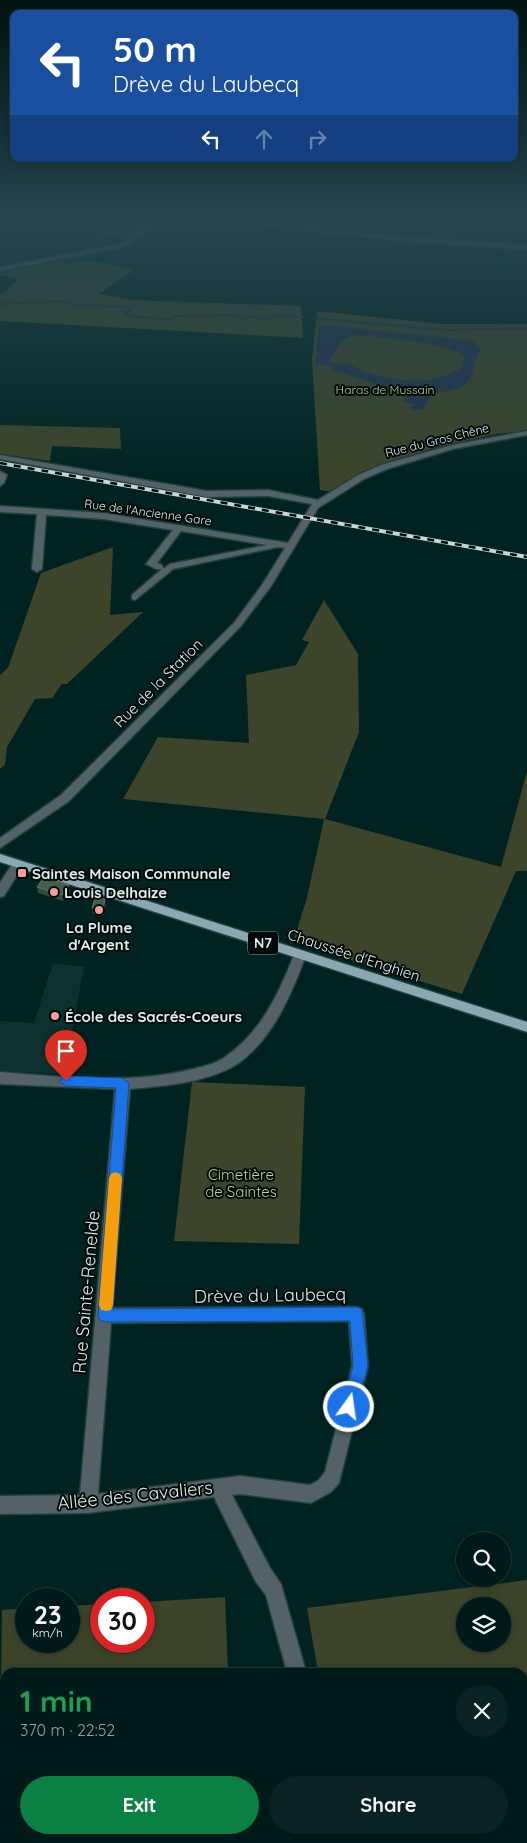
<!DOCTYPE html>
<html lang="en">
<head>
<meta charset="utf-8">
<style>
  :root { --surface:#001a19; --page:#0a2322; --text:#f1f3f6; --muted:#95a1a2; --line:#223838; --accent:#0b8043 }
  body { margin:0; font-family:Quicksand,sans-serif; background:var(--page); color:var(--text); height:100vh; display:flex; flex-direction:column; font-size:19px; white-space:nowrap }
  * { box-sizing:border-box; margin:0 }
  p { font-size:16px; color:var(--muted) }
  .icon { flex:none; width:28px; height:28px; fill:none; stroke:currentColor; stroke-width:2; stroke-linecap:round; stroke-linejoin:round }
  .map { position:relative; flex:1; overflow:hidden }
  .details { position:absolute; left:0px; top:1668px; width:528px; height:176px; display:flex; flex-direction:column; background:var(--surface); border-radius:15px 15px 0 0; box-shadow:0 2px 12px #0003,0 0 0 1px var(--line) }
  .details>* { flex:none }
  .hud { position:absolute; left:10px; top:10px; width:508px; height:152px; border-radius:10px; box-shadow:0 2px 12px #0003,0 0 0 1px var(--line); background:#1a4fa0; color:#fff; overflow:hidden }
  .fabs { position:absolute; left:456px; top:1532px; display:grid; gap:10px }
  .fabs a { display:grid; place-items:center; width:55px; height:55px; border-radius:50%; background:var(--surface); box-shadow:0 2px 12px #0003,0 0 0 1px var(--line); font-size:25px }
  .speed { position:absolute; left:15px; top:1588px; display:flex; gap:10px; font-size:25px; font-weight:700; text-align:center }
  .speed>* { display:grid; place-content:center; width:65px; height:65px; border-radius:50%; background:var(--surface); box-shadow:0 2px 12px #0003,0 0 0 1px var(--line); line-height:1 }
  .speed small { font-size:12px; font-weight:400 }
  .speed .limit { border:8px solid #d22; background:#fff; color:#111 }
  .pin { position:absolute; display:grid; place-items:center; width:42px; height:42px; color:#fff; margin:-51px -21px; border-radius:50% 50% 50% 0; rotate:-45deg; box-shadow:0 0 5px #0007 }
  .pin .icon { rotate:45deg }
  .me { position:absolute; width:55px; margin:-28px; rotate:14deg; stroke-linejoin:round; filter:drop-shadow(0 0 4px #0008) }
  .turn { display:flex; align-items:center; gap:18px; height:105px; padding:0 20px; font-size:22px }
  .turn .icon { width:65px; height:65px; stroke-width:2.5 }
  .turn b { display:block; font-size:35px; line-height:42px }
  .lanes { display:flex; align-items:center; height:48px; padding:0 20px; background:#0003; justify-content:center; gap:25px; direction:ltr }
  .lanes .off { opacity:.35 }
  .round { display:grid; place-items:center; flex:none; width:52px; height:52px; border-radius:26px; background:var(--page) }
  .head { display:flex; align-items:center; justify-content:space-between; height:85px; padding:0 20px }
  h1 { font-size:30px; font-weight:800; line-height:38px; color:#1e9e55 }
  .primary-button { display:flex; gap:10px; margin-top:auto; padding:10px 20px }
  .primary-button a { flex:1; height:58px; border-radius:30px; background:var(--accent); color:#fff; font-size:20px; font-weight:800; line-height:58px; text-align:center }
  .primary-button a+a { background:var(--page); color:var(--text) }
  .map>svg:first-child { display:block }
</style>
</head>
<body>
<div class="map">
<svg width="527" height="1843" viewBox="0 0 527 1843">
  <rect width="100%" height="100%" fill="#002321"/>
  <!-- built -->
  <polygon fill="#0c312f" points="53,963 84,967 64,1074 0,1071 0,1021 34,1023"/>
  <!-- green -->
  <g fill="#3c4529" fill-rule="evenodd">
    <polygon points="46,221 157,221 130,240"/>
    <polygon points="58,259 66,264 92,261 134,270 99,294 130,300 301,306 303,338 0,321 0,293 3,293 19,279 0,275 0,271"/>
    <polygon points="317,311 441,324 527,324 527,431 496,434 430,449 362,473 332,492 320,490 312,359"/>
    <polygon points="0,425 120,428 121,449 52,446 50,461 0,454"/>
    <polygon points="113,547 110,615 143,612 67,684 62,684 52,698 35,699 7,747 5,765 0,769 0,675 8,668 41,573"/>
    <polygon points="324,600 358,654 359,732 325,819 501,867 527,771 527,871 516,871 462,994 293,942 307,898 324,819 123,799 158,737 249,743 246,675 296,665 309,642 302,640"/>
    <polygon points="192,1082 305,1087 299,1244 174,1241"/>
    <path d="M527 1580V1737L523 1738 522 1672H318L307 1608ZM465 1606H502V1644H465Z"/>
    <polygon points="225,1597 228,1672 5,1672 5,1767 0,1767 2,1610 26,1608 26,1641 69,1641 69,1606 101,1604 101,1641 144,1641 144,1602"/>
  </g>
  <!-- water -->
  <path fill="#21344d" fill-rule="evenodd" d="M327 325 467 340 476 343 481 350C475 358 475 363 473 372 468 391 447 390 432 394L424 409 414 411 410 408 415 405 402 401 406 398 400 392 332 370 331 367 322 364 315 365 319 327ZM354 335C372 336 456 344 464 356L463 366C437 387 395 382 366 372 359 370 354 366 348 364 341 362 335 365 329 361L344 339Z"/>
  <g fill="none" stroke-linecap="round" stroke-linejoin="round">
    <!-- stream-far1 -->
    <g stroke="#21344d" stroke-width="2">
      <polyline points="0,304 58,301 77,306 126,307 131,310 125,313 128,316 171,320 175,316 232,315 244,319 254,316 261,319 271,318 277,315 304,317"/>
      <polyline points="310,318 447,330 527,328"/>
    </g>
    <!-- stream -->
    <polyline stroke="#21344d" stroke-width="4.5" points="0,1819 5,1819"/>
    <defs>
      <g id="minor">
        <polygon points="155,221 162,221 129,244 118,248 0,271 0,267 115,245 125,242"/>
        <polygon points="219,221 242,221 413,238 527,245 527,249 413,242"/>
        <path d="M527 431V435L453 449 387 469 364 479 318 508 271 586 240 627 69 801 0 848V838L61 795 234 623 262 585 285 548 278 547 173 569 135 600 132 599V595L162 569H156L146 564 173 530 103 519 46 515 42 569 37 572 32 569 37 514 0 512V506L103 513 288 543 312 504 268 496 207 497 0 459V455L207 491 268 490 318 500 358 475 381 465 452 445ZM181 531 267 545 170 564 163 569 162 565 157 563Z"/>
        <polygon points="0,471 7,475 4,483 0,486"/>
        <polygon points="18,860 24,864 4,896 0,897 0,883 14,861"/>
        <path d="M300 950 305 952 306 955C291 995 272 1042 234 1066 204 1083 163 1086 130 1089L112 1308 356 1307 362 1309 364 1314 368 1366 339 1483 331 1492 311 1503 240 1494 232 1495 270 1568 281 1584 306 1672H287L266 1595 256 1582 214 1497 88 1513 0 1514V1496L80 1495 115 1089 0 1084V1072C64 1077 130 1085 193 1069 205 1066 218 1063 228 1055 262 1030 279 993 294 955L295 952ZM349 1321 352 1366 325 1472 319 1480 310 1485 240 1476 98 1494 111 1323Z"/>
        <polygon points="325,1839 345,1839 346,1843 326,1843"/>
      </g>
      <polygon id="major" points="0,854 527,1022 527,1032 0,862"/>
    </defs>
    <!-- minor casing -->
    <use href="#minor" stroke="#1f403e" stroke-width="3"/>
    <!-- major casing -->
    <use href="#major" stroke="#1f403e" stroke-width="3"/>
    <!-- minor -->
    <use href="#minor" fill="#546267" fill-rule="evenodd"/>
    <!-- major -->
    <use href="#major" fill="#8ba7b2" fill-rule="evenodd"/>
    <defs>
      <polyline id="rail" points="0,463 527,557"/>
    </defs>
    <!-- rail casing -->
    <use href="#rail" stroke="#c4d9d7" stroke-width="4"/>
    <!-- rail -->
    <use href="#rail" stroke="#010a09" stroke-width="2.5" stroke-dasharray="7" stroke-linecap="butt"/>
  </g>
  <!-- wall -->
  <g fill="#334a3c">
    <polygon points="37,887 70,891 63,901 38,893"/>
    <polygon points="106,905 104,915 93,914 92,908"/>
  </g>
  <!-- shaded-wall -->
  <g fill="#173329">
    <polygon points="69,885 70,891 63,901 62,895"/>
    <polygon points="105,899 106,905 104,915 103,909"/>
  </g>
  <!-- building -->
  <g fill="#455c4f" stroke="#5d7368">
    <polygon points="44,877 69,885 62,895 37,887"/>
    <polygon points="95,898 105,899 103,909 92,908"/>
  </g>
  <!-- sky -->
  <linearGradient id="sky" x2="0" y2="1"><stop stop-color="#001312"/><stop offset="0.46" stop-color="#26454e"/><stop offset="1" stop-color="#26454e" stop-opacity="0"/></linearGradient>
  <rect width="527" height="479" fill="url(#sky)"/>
  <!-- route -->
  <polygon fill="#1a73e8" stroke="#114b97" points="66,1076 122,1078 129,1083 113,1309 356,1307 362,1309 368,1366 355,1413 349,1415 344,1413 342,1407 353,1366 350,1321 105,1322 100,1320 98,1316 116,1088 66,1086 59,1081"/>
  <!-- slow -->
  <polygon fill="#f59e0b" points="115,1172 120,1174 122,1178 113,1305 111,1310 106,1311 101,1310 99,1305 109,1178 111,1174"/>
  <!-- markers -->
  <g fill="#f59c96" stroke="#010a09" stroke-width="2">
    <rect x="17" y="868" width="10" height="10" rx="2.5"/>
    <circle cx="54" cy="892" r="5"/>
    <circle cx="99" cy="910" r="5"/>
    <circle cx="55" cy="1016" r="5"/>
  </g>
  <g text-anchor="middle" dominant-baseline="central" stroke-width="4" stroke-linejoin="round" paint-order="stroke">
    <!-- far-park labels -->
    <g font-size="12" fill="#bcd095" stroke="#010a09">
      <text x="385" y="389">Haras de Mussain</text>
    </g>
    <!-- far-street labels -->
    <g font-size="12" fill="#dcefed" stroke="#010a09">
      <text transform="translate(437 440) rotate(-14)">Rue du Gros Chêne</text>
      <text transform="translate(148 512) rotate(8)">Rue de l'Ancienne Gare</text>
    </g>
    <!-- shield labels -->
    <rect fill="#010a09" stroke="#9aaaa9" stroke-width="1" x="248" y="931.5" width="30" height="23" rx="4"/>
    <g font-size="14" font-weight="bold" fill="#dcefed">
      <text x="263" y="943">N7</text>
    </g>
    <!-- street labels -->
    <g font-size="15" fill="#dcefed" stroke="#010a09">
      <text transform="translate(158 683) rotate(-45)">Rue de la Station</text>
      <text transform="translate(354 955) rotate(18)">Chaussée d'Enghien</text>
    </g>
    <!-- poi labels -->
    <g font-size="15" font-weight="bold" fill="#dcefed" stroke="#010a09" text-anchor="start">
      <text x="32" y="873">Saintes Maison Communale</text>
      <text x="64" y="892">Louis Delhaize</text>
      <text x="99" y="927" text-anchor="middle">La Plume<tspan x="99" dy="17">d'Argent</tspan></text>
      <text x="65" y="1016">École des Sacrés-Coeurs</text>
    </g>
    <!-- park labels -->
    <g font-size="15" fill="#bcd095" stroke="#010a09">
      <text x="241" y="1174">Cimetière<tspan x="241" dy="17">de Saintes</tspan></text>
    </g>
    <!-- near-street labels -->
    <g font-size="18" fill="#dcefed" stroke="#010a09">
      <text transform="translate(86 1292) rotate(-85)">Rue Sainte-Renelde</text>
      <text transform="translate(270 1295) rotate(-1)">Drève du Laubecq</text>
      <text transform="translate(135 1495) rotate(-6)">Allée des Cavaliers</text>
    </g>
  </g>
</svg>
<div class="fabs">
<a><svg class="icon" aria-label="search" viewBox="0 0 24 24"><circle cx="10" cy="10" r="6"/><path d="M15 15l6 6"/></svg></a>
<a><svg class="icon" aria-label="layers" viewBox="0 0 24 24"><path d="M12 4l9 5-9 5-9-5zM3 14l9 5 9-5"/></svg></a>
</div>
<div class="speed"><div>23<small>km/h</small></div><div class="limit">30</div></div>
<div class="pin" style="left:66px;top:1081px;background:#d93025"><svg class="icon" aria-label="arrive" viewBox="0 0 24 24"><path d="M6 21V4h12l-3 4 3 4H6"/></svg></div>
<svg class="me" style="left:349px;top:1407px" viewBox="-20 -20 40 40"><circle r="17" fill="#1a73e8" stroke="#fff" stroke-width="3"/><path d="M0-11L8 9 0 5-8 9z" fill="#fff"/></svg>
<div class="hud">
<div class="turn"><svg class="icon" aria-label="left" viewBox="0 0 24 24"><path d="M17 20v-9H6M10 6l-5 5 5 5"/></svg><div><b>50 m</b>Drève du Laubecq</div></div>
<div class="lanes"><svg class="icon" aria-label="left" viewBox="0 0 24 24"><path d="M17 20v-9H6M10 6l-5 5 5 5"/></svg><svg class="icon off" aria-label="ahead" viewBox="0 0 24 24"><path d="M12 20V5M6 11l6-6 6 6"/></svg><svg class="icon off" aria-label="right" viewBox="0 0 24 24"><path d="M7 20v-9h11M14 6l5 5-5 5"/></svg></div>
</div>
<section class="details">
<div class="head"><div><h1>1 min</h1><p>370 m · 22:52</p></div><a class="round"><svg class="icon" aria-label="close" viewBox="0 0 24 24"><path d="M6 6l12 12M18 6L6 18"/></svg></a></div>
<div class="primary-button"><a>Exit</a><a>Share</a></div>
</section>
</div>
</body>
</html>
